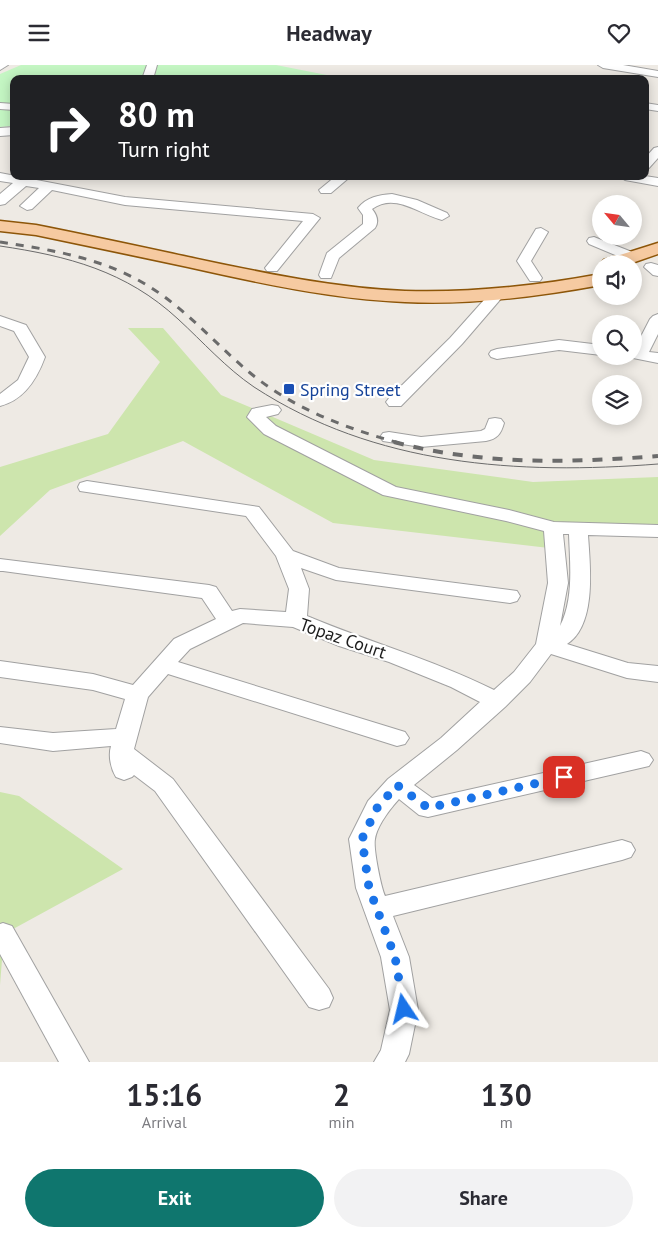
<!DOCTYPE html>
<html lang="en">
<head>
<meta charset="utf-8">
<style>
  :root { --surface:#fff; --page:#f2f2f3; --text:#2b2b33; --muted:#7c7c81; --accent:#0f766e }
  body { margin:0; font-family:"PT Sans",sans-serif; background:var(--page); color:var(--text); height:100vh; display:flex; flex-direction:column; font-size:19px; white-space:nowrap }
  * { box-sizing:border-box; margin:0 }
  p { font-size:16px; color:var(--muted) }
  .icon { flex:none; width:28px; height:28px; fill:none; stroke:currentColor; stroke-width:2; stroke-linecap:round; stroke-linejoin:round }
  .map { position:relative; height:997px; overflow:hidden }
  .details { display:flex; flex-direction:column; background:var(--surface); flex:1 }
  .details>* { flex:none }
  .banner { position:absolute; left:10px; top:10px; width:639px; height:105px; border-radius:10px; box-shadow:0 2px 12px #0003; background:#202124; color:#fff; overflow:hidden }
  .needle { width:32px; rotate:299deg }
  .tools { position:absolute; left:592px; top:130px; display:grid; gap:10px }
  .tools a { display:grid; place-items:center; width:50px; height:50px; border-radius:50%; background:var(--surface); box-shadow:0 2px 12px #0003; font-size:25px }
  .pin { position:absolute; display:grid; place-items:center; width:42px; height:42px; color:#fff; margin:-21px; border-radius:10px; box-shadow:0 2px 8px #0006 }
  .me { position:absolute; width:55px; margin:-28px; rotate:350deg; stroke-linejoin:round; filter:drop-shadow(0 0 4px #0008) }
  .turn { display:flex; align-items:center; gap:18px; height:105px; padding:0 25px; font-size:22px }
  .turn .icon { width:65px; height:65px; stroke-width:2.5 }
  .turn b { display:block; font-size:35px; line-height:42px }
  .eta { display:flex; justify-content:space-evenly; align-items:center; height:85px; text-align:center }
  .eta b { font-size:30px; font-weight:600; line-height:35px }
  .action { display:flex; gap:10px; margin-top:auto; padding:10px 25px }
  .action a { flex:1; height:58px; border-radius:30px; background:var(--accent); color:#fff; font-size:20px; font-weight:600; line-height:58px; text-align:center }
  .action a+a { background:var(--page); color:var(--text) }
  header { display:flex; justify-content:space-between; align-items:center; height:65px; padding:0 25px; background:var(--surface); font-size:22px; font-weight:600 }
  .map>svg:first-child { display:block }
</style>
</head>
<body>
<header><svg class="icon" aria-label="menu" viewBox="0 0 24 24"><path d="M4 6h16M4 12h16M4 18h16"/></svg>Headway<svg class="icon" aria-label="heart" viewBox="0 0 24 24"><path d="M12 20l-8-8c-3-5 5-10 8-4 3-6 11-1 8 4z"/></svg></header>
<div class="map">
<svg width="658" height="997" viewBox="0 0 658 997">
  <rect width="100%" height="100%" fill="#eeeae4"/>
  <!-- grass -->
  <g fill="#cde5ad">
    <polygon points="128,263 163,263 221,330 374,395 533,417 658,412 658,468 554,463 549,483 333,458 183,376 50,425 0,471 0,402 108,369 160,297"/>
    <polygon points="0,727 19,731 123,804 4,869 0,920"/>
  </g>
  <!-- park -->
  <polygon fill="#c4f6c3" points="21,0 276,0 347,14 14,14 14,61 0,62 0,9"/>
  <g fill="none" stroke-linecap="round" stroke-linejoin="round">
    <defs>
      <g id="minor">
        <polygon points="0,0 8,0 0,5"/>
        <polygon points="147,0 157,0 153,14 142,14"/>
        <polygon points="598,0 623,0 658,6 658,12 603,3"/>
        <polygon points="0,38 14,39 14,45 0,44"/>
        <polygon points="645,38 658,40 658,46 645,44"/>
        <polygon points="14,62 14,70 0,71 0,63"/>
        <polygon points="658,82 658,93 649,103 645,104 645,93 654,83"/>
        <polygon points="0,108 125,132 313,149 320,153 277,206 267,206 265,203 303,156 125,140 52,125 32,144 27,145 20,141 39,123 26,121 5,139 0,140 0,129 13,118 0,116"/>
        <polygon points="336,111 351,111 331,128 321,128 319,125"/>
        <polygon points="619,111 645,111 658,113 658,121 625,115"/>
        <path d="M392 129 417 135 447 148 449 151 442 155C419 149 395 127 372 144 377 150 379 157 375 163L339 193 331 213H321L319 210 327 188 363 159V150L358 143C367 132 379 130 392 129Z"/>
        <polygon points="541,163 548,167 531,196 542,213 540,216 530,216 517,196 536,164"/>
        <polygon points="594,172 637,189 639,192 637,195 627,195 589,179 587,176 589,173"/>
        <polygon points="651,198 658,200 658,211 653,210 644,202 646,199"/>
        <polygon points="497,224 502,226 505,229 462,279 401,341 389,341 386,337 389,333 450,273 492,226"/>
        <polygon points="658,249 658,269 649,287 658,288 658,298 633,293 632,291 634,291 634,285 650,254 653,251"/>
        <path d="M0 251 26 260 45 292C37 314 24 335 0 341V329L18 315 29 292 14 266 0 261Z"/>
        <polygon points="559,275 601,280 601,290 559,285 497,294 491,292 489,289 491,286 497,284"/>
        <path d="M272 340 278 341 281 345 278 349 266 352 276 361 396 422 509 445 554 457 658 460V472L588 470C590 500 597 560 567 579L628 598 658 601V617L627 613 551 589 530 617 505 642 457 685 414 720 432 733 641 686 649 689 653 695 649 701 428 752 419 750 399 734C390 744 377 761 375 774 373 783 381 822 385 831L622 775 631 778 635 785 631 792 622 795 393 851 409 892 418 945 409 989 405 997H374L381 985 390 945 381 892 356 823 349 774 368 736 388 714 441 673 480 637 451 622 389 597 339 581 293 562 243 558 190 584 178 597 405 667 409 673 405 679 397 681 168 609 148 632 134 684 173 714 329 924 333 933 329 942 319 945 309 942 155 726 134 710 132 712 124 715 116 712C111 704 108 691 111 681L53 686 0 678V662L53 668 116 664 125 634 93 625 0 612V596L93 609 133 620 174 574 216 554 202 533 3 506H0V494L209 520 216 522 232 546 240 544 286 547 289 524 276 491 246 451 80 426 78 422 80 418 87 416 259 442 293 486 339 503 517 526 520 531 517 536 510 538 336 515 301 503 309 524 307 551C369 577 434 595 494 625L514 607 536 579 548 518 544 466 506 456 383 430 264 369 247 352 252 344ZM563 469H569C570 499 574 534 560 561L568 518Z"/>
        <path d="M495 353 501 354 504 358C501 369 497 374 486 376L421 382 383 376 380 372 383 368 389 367 421 372 481 366 485 364 489 354Z"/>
        <polygon points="3,858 12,861 89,997 59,997 0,889 0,859"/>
      </g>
      <g id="major">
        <path d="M0 156 36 160C87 170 137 181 188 192 259 207 332 223 405 226 471 228 536 221 601 209V220C536 232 471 240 405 237 332 234 259 218 188 202 138 191 87 181 36 170L0 166Z"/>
        <polygon points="658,178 658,189 629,199 601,199 604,195"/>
      </g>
    </defs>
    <!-- minor casing -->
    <use href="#minor" stroke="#a1a1a1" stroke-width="2"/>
    <!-- major casing -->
    <use href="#major" stroke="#8d5609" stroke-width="3"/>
    <!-- minor -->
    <use href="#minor" fill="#fff" fill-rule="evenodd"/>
    <!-- major -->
    <use href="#major" fill="#f6caa1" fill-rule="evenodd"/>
    <!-- tram -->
    <path stroke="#6b6b6b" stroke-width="1" d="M0 181C68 191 126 206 178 254 203 277 226 303 254 322 375 401 518 410 658 399"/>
    <!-- rail-far1 -->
    <path stroke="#6b6b6b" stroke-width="3" stroke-dasharray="8 8" stroke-linecap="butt" d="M0 177C47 184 96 192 138 215 181 238 212 276 249 307 292 343 345 363 399 378"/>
    <!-- rail -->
    <path stroke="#6b6b6b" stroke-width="4" stroke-dasharray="10 10" stroke-linecap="butt" d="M394 377C480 400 570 398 658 391"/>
  </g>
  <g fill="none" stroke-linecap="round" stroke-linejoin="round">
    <!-- route -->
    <polyline stroke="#1a73e8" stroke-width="9" stroke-dasharray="0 16.2" points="404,944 395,892 369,823 362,774 377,743 397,720 428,743 564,712"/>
  </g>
  <!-- markers -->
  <rect fill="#1a4fb4" stroke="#fff" stroke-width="2" x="283" y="318" width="12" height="12" rx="2.5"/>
  <g text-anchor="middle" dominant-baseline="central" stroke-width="4.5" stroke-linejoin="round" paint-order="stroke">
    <!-- transit labels -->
    <g font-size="18" fill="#164399" stroke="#fff" text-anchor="start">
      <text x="300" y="324">Spring Street</text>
    </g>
    <!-- street labels -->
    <g font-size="18" fill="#1d1d1d" stroke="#fff">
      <text transform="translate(343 573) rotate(19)">Topaz Court</text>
    </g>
  </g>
</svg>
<div class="tools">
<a><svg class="needle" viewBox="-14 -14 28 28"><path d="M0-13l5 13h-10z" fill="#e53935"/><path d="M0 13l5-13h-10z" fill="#7c7c81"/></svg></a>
<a><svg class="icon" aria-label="sound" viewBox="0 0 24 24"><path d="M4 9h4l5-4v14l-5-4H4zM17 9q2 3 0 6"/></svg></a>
<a><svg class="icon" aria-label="search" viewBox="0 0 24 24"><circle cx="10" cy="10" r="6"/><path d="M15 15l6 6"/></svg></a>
<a><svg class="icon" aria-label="layers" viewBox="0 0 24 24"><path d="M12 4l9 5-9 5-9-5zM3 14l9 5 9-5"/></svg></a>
</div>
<div class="pin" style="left:564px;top:712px;background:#d93025"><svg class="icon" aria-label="arrive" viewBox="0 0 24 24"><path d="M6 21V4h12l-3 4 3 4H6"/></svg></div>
<svg class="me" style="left:404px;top:944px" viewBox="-20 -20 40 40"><path d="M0-17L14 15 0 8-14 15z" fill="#1a73e8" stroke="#fff" stroke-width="4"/></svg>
<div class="banner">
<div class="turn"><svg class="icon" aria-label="right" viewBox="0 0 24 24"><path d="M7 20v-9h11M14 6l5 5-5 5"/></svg><div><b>80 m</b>Turn right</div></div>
</div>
</div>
<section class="details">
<div class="eta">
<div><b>15:16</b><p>Arrival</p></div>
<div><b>2</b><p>min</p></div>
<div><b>130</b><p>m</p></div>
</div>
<div class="action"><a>Exit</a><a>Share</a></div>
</section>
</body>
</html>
